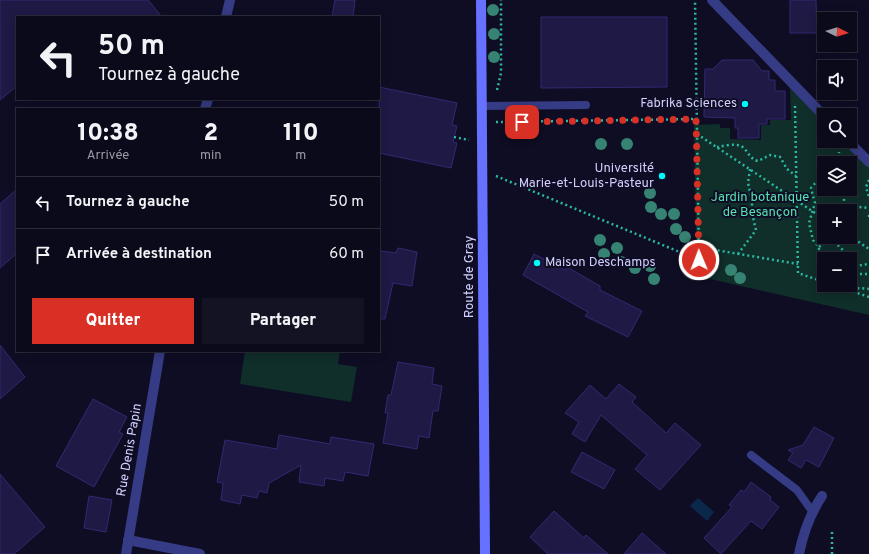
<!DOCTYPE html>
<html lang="fr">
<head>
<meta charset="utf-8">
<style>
  :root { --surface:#0b0a1b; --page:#141324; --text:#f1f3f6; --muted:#9a9aa3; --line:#2b2b3a; --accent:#d93025 }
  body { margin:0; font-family:Overpass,sans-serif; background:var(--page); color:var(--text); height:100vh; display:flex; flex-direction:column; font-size:15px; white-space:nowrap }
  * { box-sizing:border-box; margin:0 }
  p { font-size:13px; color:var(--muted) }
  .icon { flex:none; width:22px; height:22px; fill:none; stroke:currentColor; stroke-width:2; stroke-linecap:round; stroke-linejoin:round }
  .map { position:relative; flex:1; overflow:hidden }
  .panel { position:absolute; left:16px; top:108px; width:364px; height:244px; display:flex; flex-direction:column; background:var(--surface); border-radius:0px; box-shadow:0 2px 10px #0003,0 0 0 1px var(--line) }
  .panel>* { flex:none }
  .banner { position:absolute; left:16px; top:16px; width:364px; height:84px; border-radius:0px; box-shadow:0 2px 10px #0003,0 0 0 1px var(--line); background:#0b0a1b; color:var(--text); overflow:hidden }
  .needle { width:26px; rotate:95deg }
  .controls { position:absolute; left:817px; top:12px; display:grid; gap:8px }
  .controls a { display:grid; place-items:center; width:40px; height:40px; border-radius:0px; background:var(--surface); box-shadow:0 2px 10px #0003,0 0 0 1px var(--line); font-size:20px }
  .pin { position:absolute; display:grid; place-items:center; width:34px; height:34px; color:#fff; margin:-17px; border-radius:8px; box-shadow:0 2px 6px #0006 }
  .me { position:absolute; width:44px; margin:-22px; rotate:359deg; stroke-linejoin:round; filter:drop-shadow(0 0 3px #0008) }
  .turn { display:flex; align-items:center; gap:14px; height:84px; padding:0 16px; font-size:18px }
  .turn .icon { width:52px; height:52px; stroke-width:2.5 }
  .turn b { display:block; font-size:28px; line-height:34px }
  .eta { display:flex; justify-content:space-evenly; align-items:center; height:68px; text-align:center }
  .eta b { font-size:24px; font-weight:800; line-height:28px }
  .primary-button { display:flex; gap:8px; margin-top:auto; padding:8px 16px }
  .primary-button a { flex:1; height:46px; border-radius:0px; background:var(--accent); color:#fff; font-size:16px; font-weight:800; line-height:46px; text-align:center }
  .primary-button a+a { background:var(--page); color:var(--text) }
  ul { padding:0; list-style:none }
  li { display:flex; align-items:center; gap:12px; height:52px; padding:0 16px; border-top:1px solid var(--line) }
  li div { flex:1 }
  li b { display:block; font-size:15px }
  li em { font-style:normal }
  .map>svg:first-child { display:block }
</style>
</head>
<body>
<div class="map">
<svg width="869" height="554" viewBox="0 0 869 554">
  <rect width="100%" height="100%" fill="#0f0d24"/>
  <!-- green -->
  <g fill="#102e2a" fill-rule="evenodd">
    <path d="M790 88 824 121V141H844L869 166V315L697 276 694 125 720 124V128H730V139L761 140V125H770V120H791ZM824 163H850V189H824ZM824 211H850V237H824ZM824 259H850V285H824Z"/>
    <polygon points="245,351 340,351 338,364 357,367 351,402 240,384"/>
  </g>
  <!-- water -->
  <polygon fill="#0b284a" points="698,498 714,512 707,521 690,506"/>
  <!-- building -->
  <g fill="#1e1945" stroke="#312a72">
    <polygon points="0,0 148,0 162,17 17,17 17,86 0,100"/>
    <polygon points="335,0 355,0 353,17 332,17"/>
    <polygon points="790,0 816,0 817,33 790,33"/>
    <polygon points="541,17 667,17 667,87 541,88"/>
    <polygon points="722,60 753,60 762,71 769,71 769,80 775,80 775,91 785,91 785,119 767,119 767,124 759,124 759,138 738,138 738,128 735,128 735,118 704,117 705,69 713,69"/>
    <polygon points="379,87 457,103 452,125 457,126 453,142 457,143 451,168 379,153"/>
    <polygon points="17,189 17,253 0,268 0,204"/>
    <polygon points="398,248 417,252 412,286 393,283 385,319 379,319 379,262 381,251 396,253"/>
    <polygon points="534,254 565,270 567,267 600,286 600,290 642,311 628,337 585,316 588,312 523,275"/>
    <polygon points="0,345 25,377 0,399"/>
    <polygon points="398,362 434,368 432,384 442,386 438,411 433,411 429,438 419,436 417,449 383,443 388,413 385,413 388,395 391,395"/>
    <polygon points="619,384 636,397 632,402 666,433 675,423 701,445 660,490 635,469 647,455 601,415 585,442 572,434 579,422 565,413 590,385 606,399"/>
    <polygon points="93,399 127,417 119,432 123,434 94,487 56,466"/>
    <polygon points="814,427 834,438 819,467 806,460 801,468 788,460 793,453 788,450 803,445"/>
    <polygon points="279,435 330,444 331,437 374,444 368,476 345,472 343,481 325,478 324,486 299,482 301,465 269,483 267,493 259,491 257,498 242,495 240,504 221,500 223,483 217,482 225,440 277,449"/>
    <polygon points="582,452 615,470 604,489 571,472"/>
    <polygon points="0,474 45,527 14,554 0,554"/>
    <polygon points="751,482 771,497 770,500 779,507 762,529 751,521 721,554 704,538 732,507 729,505 741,490 744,492"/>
    <polygon points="89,496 112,500 106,532 84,528"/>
    <polygon points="554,511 584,538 586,535 608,554 548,554 530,537"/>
    <polygon points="642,533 666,554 624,554"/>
  </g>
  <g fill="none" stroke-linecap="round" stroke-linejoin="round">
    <!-- path -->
    <g stroke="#2ab9a3" stroke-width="2.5" stroke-dasharray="2 3" stroke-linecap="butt">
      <polyline points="497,90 501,73 501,0"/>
      <polyline points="795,106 798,273 824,282"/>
      <polyline points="496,122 696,119"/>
      <polyline points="697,134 824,219"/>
      <polyline points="454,137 469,140"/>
      <path d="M717 147C724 146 734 143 741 146 748 150 749 159 758 161L770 155 780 157 787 169 796 176"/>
      <polyline points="838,163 839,152"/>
      <polyline points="496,176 699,260 695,0"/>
      <polyline points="869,180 866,187 869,197"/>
      <path d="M824 181H817L811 188 815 203 809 223 813 240 819 247C819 256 814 265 824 268"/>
      <polyline points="843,189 845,211"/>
      <polyline points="845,211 859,207 869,208"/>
      <polyline points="869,215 869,219"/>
      <polyline points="850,220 856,228 855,235 852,238"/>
      <polyline points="850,236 869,249"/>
      <polyline points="698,247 798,264"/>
      <path d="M819 247C828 240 838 242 844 252L845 259"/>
      <polyline points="738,254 756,230 752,213 752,200 748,183 750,169"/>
      <path d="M850 266C857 268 862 263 869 265"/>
      <polyline points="850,274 869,274"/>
      <polyline points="834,285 869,297"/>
      <polyline points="853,291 859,288 869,289"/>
      <polyline points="832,554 832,529"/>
    </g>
    <!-- service -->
    <g stroke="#363b85" stroke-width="8">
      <polyline points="482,106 586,105"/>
      <polyline points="751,455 797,490 812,511"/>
    </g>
    <!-- minor -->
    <g stroke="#363b85" stroke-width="10">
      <polyline points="712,0 824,116"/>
      <polyline points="226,17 230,0"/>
      <polyline points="205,109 208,99"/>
      <polyline points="848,141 869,162"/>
      <polyline points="128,540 200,554"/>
      <polyline points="126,554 160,351"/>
      <path d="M799 554C803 534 810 514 822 496"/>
    </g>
    <!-- secondary -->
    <polyline stroke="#6771ff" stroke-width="10" points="481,0 485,554"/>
  </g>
  <!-- trees -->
  <g fill="#378373">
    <circle cx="493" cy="10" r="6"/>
    <circle cx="494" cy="34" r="6"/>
    <circle cx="494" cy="57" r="6"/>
    <circle cx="601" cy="144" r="6"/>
    <circle cx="627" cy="144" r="6"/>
    <circle cx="650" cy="193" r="6"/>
    <circle cx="651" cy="207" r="6"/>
    <circle cx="661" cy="214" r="6"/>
    <circle cx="674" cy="214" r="6"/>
    <circle cx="676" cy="229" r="6"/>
    <circle cx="685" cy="237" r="6"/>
    <circle cx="600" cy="240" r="6"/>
    <circle cx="617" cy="248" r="6"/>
    <circle cx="604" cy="254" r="6"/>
    <circle cx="713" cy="257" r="6"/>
    <circle cx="621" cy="262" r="6"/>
    <circle cx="650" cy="266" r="6"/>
    <circle cx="635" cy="268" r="6"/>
    <circle cx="731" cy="270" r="6"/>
    <circle cx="740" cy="278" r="6"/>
    <circle cx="654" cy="279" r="6"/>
  </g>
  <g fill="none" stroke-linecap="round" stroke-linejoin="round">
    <!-- route -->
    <polyline stroke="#d93025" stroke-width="7" stroke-dasharray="0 12.6" points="522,122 696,119 699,260"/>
  </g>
  <!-- markers -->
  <g fill="#00f9fb" stroke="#0f0d24" stroke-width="1.5">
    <circle cx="745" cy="104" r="4"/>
    <circle cx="662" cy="176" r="4"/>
    <circle cx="537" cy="263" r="4"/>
  </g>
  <g text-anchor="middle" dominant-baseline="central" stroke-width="4" stroke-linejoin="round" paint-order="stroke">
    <!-- poi labels -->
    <g font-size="13" fill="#d1d0ff" stroke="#0f0d24" text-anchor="end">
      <text x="737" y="104">Fabrika Sciences</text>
      <text x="654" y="169">Université<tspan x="654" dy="15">Marie-et-Louis-Pasteur</tspan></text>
      <text x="545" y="263" text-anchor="start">Maison Deschamps</text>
    </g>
    <!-- park labels -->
    <g font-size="13" fill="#57e4b4" stroke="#0f0d24">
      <text x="760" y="198">Jardin botanique<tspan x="760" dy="15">de Besançon</tspan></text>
    </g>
    <!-- street labels -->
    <g font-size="13" fill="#d1d0ff" stroke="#0f0d24">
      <text transform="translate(470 277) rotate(-90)">Route de Gray</text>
      <text transform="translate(130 450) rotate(-80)">Rue Denis Papin</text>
    </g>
  </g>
</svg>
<div class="controls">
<a><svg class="needle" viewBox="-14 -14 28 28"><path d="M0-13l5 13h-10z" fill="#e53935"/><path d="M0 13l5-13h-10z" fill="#9a9aa3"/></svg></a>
<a><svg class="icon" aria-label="sound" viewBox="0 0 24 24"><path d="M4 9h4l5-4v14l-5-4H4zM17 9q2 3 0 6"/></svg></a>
<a><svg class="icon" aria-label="search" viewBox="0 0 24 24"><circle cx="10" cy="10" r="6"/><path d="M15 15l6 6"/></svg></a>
<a><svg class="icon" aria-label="layers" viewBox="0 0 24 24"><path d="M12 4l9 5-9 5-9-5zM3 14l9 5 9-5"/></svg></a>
<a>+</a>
<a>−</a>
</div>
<div class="pin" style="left:522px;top:122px;background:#d93025"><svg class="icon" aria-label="arrive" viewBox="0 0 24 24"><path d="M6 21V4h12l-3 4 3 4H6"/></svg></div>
<svg class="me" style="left:699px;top:260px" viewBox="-20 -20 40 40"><circle r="17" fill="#d93025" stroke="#fff" stroke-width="3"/><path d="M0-11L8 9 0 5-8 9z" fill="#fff"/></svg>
<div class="banner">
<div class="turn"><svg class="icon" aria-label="left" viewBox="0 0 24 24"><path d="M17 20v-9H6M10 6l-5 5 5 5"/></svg><div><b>50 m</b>Tournez à gauche</div></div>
</div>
<section class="panel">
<div class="eta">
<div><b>10:38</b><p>Arrivée</p></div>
<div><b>2</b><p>min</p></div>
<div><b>110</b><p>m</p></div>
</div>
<ul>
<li><svg class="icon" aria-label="left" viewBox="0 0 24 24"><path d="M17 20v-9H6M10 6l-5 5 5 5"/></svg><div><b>Tournez à gauche</b></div><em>50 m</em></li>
<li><svg class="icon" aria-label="arrive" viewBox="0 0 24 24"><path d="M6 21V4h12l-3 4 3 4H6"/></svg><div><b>Arrivée à destination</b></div><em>60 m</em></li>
</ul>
<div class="primary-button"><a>Quitter</a><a>Partager</a></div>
</section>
</div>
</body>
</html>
